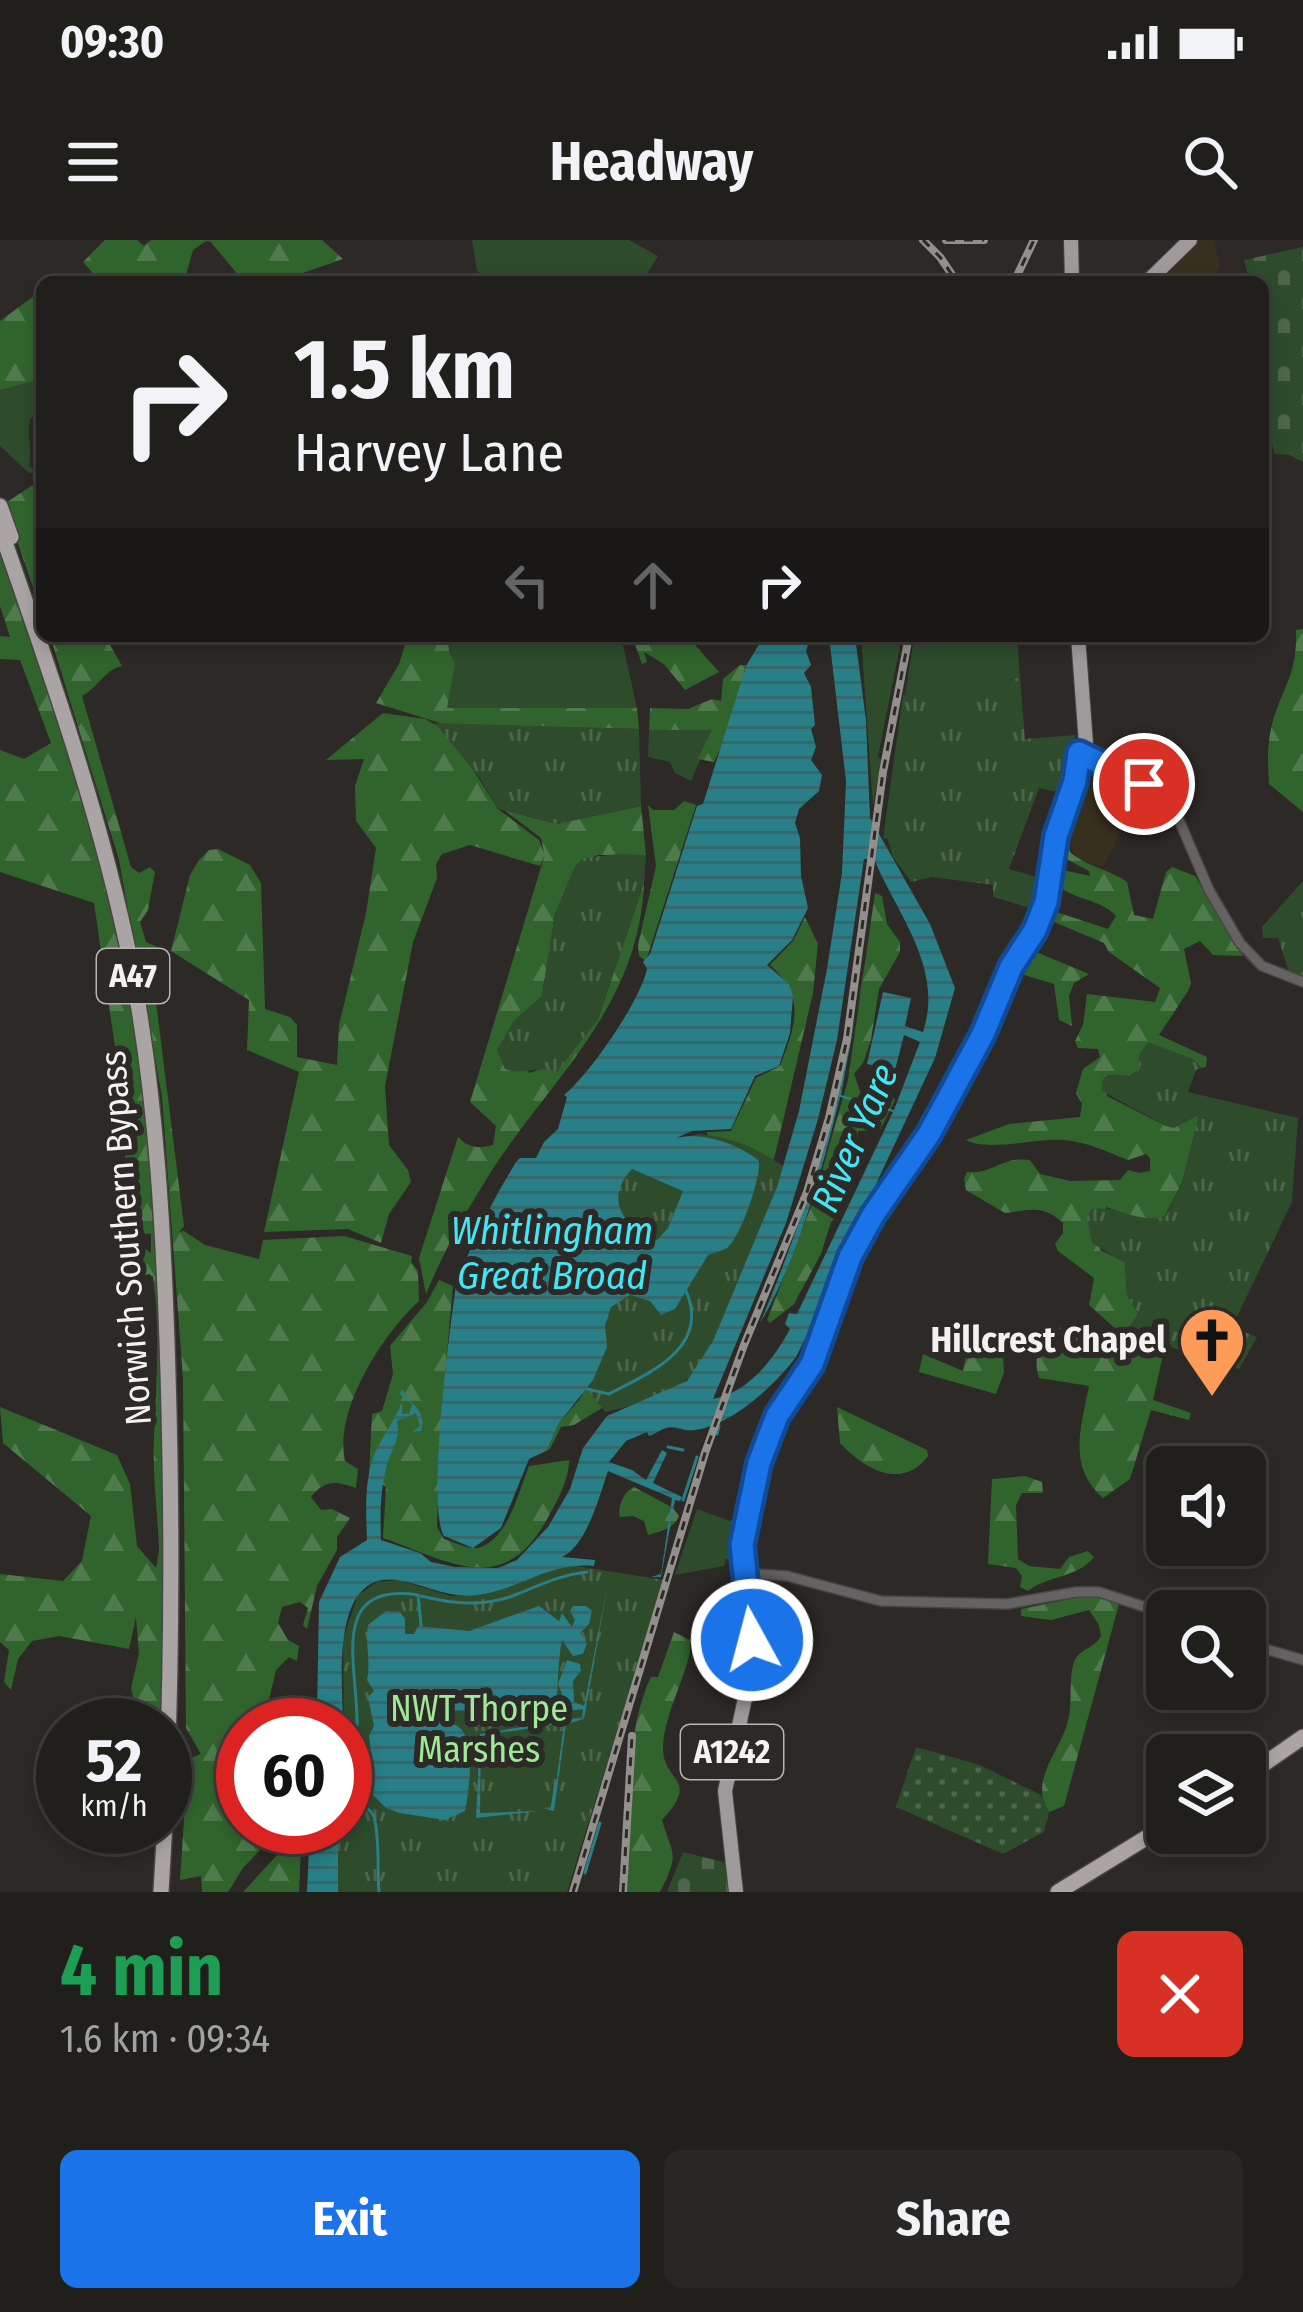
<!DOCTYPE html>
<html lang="en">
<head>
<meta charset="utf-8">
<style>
  :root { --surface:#211f1c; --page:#292725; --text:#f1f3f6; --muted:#a2a2a3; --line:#3e3d3b; --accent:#1a73e8 }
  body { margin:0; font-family:"Fira Sans Condensed",sans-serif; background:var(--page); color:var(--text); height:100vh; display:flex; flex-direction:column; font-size:45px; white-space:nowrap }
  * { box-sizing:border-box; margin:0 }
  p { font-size:39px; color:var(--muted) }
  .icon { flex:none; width:66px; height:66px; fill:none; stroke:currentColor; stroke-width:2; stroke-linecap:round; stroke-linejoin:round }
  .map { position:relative; height:1652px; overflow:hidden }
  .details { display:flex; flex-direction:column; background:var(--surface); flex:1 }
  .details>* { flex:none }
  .guide { position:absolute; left:36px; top:36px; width:1233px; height:366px; border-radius:18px; box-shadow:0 6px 18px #0003,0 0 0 3px var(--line); background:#211f1c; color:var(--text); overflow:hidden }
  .fabs { position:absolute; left:1146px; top:1206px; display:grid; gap:24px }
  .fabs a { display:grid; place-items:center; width:120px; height:120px; border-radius:18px; background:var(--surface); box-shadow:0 6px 18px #0003,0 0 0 3px var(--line); font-size:60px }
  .speed { position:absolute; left:36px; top:1458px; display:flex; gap:24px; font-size:60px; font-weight:700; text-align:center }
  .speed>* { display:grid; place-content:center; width:156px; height:156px; border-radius:50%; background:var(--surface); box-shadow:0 6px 18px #0003,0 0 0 3px var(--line); line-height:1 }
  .speed small { font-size:30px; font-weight:400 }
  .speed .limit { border:18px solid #d22; background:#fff; color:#111 }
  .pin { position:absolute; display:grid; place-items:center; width:102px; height:102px; color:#fff; margin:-51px; border:6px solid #fff; border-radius:50%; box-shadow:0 3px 12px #0007 }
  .me { position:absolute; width:132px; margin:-66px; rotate:353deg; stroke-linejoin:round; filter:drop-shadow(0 0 9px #0008) }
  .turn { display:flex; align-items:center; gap:42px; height:252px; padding:0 60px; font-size:54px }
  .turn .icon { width:156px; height:156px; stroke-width:2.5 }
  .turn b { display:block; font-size:84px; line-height:102px }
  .lanes { display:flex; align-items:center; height:114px; padding:0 60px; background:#0003; justify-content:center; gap:60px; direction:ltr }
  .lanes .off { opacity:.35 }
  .round { display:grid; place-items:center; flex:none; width:126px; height:126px; border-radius:18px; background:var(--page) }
  .headline { display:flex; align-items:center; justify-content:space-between; height:204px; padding:0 60px }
  h1 { font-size:72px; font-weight:700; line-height:90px; color:#1e9e55 }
  .cta { display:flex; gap:24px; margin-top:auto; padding:24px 60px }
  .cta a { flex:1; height:138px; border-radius:18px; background:var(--accent); color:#fff; font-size:48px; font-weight:700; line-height:138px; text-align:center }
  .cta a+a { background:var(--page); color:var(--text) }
  .status { display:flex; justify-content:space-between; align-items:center; height:84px; padding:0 60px; background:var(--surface); direction:ltr }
  .status svg { height:33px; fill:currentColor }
  header { display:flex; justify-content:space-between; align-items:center; height:156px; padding:0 60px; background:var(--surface); font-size:54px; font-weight:700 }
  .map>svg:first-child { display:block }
</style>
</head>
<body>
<div class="status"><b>09:30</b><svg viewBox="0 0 49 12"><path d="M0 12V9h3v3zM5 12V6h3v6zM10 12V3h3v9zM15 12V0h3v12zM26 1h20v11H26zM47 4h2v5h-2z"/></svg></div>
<header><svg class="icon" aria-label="menu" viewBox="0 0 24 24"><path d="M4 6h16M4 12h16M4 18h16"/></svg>Headway<svg class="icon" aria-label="search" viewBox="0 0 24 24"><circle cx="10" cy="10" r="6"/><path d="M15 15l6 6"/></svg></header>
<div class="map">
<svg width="1303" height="1652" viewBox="0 0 1303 1652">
  <defs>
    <pattern id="forest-firs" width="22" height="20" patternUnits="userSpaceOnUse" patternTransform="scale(3)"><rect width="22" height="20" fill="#31642d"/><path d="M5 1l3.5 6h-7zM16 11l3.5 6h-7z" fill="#4f7b4c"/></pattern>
    <pattern id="cemetery-stones" width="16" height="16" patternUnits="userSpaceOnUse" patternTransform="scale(3)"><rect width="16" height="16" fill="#2e4b2c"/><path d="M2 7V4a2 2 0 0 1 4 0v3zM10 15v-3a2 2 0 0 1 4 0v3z" fill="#4d654b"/></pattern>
    <pattern id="park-tufts" width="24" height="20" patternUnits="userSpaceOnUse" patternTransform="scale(3)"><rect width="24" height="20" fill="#2e4b2c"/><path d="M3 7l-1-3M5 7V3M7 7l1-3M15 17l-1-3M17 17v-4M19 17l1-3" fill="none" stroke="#4d654b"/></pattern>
    <pattern id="garden-dots" width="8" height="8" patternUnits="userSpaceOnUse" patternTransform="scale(3)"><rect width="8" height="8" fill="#2e4b2c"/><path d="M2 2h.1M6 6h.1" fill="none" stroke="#4d654b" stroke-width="1.8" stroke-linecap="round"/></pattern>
    <pattern id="water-rules" width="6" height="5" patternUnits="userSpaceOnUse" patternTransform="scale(3)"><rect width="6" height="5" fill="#287f87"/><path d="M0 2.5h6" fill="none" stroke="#37676b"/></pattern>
  </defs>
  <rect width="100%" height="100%" fill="#2c2926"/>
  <!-- commercial -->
  <g fill="#37301f">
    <polygon points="1195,0 1214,0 1220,27 1210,42 1153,42"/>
    <polygon points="1090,527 1100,568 1125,585 1103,627 1078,619 1066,600 1065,586 1082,534"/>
  </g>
  <!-- grass -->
  <g fill="#2e4b2c">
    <polygon points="472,0 629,0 658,16 642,42 486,42 477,30"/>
    <path d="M42 139V171L30 179C26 196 33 209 29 226L36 232 29 233 0 206V150Z"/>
    <polygon points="448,396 621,396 637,468 446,468 455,424 449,411"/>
    <polygon points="861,396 899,396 900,406 878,517 881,520 873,567"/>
    <polygon points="914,396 1017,396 1020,438 905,455 913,405 922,399 914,401"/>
    <polygon points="685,487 713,490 691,541 675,533 670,522 648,517 649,490"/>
    <polygon points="697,1269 730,1281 742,1276 736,1321 726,1319 724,1326 675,1335"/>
  </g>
  <!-- forest -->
  <g fill="url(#forest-firs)">
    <polygon points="105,0 137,0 144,6 151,0 322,0 343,19 277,42 244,42 211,2 206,1 193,10 184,42 101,42 83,22"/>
    <polygon points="42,50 42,139 0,150 0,81"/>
    <polygon points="42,239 42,373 4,264"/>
    <path d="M0 312 76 533 127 729 149 881 163 1089 159 1132 165 1233V1485H140L131 1448 139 1414 136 1377 129 1409 59 1396 32 1401 18 1419 11 1450 4 1442 9 1410 0 1402V1334L63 1341 82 1321 91 1276 3 1203 0 1167 117 1215 130 1244 137 1306 156 1328 159 1311C158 1274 152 1234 154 1197 156 1144 161 1090 153 1037L149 1034 136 1038 126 1034 123 1021 128 1011 142 1007 151 1013V994L119 991 129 972 119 834 94 663 0 632V510L24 519 51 503 20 420 0 419V396L10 397 0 366Z"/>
    <path d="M1303 389V572L1269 544C1268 527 1267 511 1270 494 1278 451 1298 440 1296 390Z"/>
    <path d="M50 396H105L122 426C104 430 99 447 82 456L131 627 139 633 150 627 155 632 148 670 140 682 146 702 159 708 158 717 151 722 184 986 179 992 184 991 205 1005 259 1019 263 1000 344 996 412 1016 411 1022 418 1031 419 1061C382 1095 334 1170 345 1221L358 1229 356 1248C337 1241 325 1239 311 1257L321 1270 332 1269 350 1278 337 1297V1310L317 1346 307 1389 303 1385 308 1368 300 1362 282 1367 278 1383 288 1400 299 1406 297 1421 289 1417 276 1430 267 1468 291 1470 290 1485H243V1587H257L275 1594 243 1628 228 1652H202L201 1636 180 1640 188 1519 201 1514 186 1488 183 1139 162 857 119 620Z"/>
    <polygon points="408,396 448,396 449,411 455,424 447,468 637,468 639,489 443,484 376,463 399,424"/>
    <polygon points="632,396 687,396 719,432 685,450 664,424 644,412 647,422 642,424"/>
    <polygon points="740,425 746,425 729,489 714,522 698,519 712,490 649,490 650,468 688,469 712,459 721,461 723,439"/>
    <path d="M383 473 425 479 449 492 498 569 539 600 544 613 541 598 504 570 556 584 641 566 646 615H598L576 625 555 674 542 756 513 782 529 833 544 828 557 831 598 779 644 643C639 763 558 832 496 924 469 966 445 1008 426 1054L419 1018 458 897C469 908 478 909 493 905L496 886 470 862 545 614 540 626 470 605 442 614 436 624 437 638 413 702 385 846 389 905 408 930 411 942 389 974 381 1003 348 989 264 992 299 832 247 810 249 760 171 711 190 635 199 620 209 610 218 609 250 625 261 643 265 769 290 777 297 785V817L337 825 339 785 366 673 376 608 356 581 355 546 364 519 326 520Z"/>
    <polygon points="684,561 696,565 646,721 639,716 638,705 656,626 648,565 653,570 674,570"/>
    <path d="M1065 586 1070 612C1087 627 1109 629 1127 642L1134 675 1153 679 1166 632 1172 627 1195 636 1243 716 1213 715 1200 701 1184 709 1191 743 1188 751 1159 795 1207 817 1206 827 1202 828 1193 819 1140 813 1138 831 1129 836 1108 835 1107 856 1166 886 1199 875 1183 940 1165 976 1148 982 1106 967 1100 1010 1125 1022 1127 1055 1138 1074 1130 1087 1121 1091 1165 1106 1153 1160 1191 1173 1189 1180 1151 1170 1130 1239 1103 1258C1067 1226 1081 1188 1089 1146L1039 1138C1030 1110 1047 1096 1069 1082L1104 1112 1118 1091 1089 1065 1094 1038 1058 1011 1055 1004 1063 993V983C1043 964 1030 970 1005 973L966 950 964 939 967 932C993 935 1001 916 1030 920L1040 934 1070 941 1120 940 1128 930 1139 933 1150 931V918L1146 914 1128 920C1105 911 1088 902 1063 900 1036 898 987 912 966 900L1009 884 1080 877 1082 864 1076 853 1083 829 1100 817 1098 809 1078 808 1075 801 1083 785 1087 754 1155 762 1160 748 1109 712 1104 703 1047 679 1050 670 1108 689 1116 676C1100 658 1071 660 1055 643L1058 629 1090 636 1089 631 1057 614Z"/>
    <polygon points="875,653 882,656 887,684 900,702 900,712 879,749 871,800 863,823 854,834 861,854 871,855 887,846 895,860 880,890 858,891 857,905 837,913 840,926 854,931 839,975 831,982 821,1014 794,1064 770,1083 767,1080 814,959 848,840"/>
    <path d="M805 677 818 704 813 753 775 915 754 979 637 1147 574 1185 561 1187 550 1209 529 1219 547 1208 559 1183 579 1160 606 1107 607 1078 708 899 707 892 731 891 756 838 780 826C797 783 805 756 770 725L793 701Z"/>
    <polygon points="1029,709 1089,734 1074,743 1069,756 1072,786 1059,780 1054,744 1014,732"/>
    <path d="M439 1040 453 1046 441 1180 437 1287 444 1299C454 1302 470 1311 481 1307 509 1296 519 1251 529 1226L569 1220C569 1241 556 1263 546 1281 502 1359 447 1320 383 1298L386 1247 369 1234 372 1174 382 1171 393 1134 390 1106 427 1062Z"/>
    <polygon points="972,1086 1002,1101 1004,1132 996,1154 919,1132 923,1114 963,1131"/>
    <path d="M837 1167 927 1210 928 1216C902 1251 864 1229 840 1203Z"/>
    <path d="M1025 1236 1042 1242 1043 1253H1022L1016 1265 1018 1319 1029 1326 1060 1329 1069 1317 1088 1311 1094 1317C1078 1338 1048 1335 1028 1351L1020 1347 1022 1336 1016 1328 988 1324 992 1239Z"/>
    <path d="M634 1247 673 1268 679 1276C673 1290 660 1291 648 1295L644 1281 633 1276 620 1277C617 1267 624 1251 634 1247Z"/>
    <path d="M1090 1355 1119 1364 1064 1566 1049 1572C1028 1540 1061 1511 1068 1481 1073 1462 1068 1441 1074 1422 1080 1408 1094 1409 1101 1396L1099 1385 1089 1370 1051 1380 1021 1376V1369Z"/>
    <path d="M674 1392 690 1400V1412C683 1443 666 1472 663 1505 661 1543 702 1537 662 1580 673 1617 680 1612 660 1652H626C624 1595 626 1487 651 1437H658Z"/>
    <polygon points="295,1587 302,1587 299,1652 243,1652 278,1614"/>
  </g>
  <!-- cemetery -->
  <g fill="url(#cemetery-stones)">
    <polygon points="1303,7 1303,222 1289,215 1274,214 1263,158 1263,42 1250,42 1244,20"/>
    <polygon points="683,1612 727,1623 731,1652 667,1652"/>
  </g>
  <!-- park -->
  <g fill="url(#park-tufts)">
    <polygon points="1020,438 1025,499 1076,495 1061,553 1039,548 1009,629 1047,640 1041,664 1034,669 993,657 993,645 932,637 911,642 893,617 887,598 883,599 903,455"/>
    <polygon points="435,483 639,489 641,566 556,584 498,569 479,537"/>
    <path d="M619 614 646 615 644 643 598 779 557 832C539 825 523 836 505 829L497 810 513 782 542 756 555 674 576 625 584 618Z"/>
    <polygon points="1303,641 1303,737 1289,732 1278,698 1263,698 1262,687"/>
    <path d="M1148 802 1193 819 1202 828 1196 830 1188 852 1298 878 1292 962 1232 1087 1257 1097 1239 1129 1119 1091 1130 1086 1138 1074 1127 1056 1125 1023 1092 1003 1087 977 1092 969C1119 965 1139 985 1166 976L1183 940 1199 875 1174 888 1166 886 1102 851V840L1108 835 1129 836 1138 831 1140 813Z"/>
    <path d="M699 894C734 898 755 907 783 926 770 972 722 1108 690 1137 670 1157 632 1166 605 1172L587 1149 611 1067 616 963 621 941 631 929 676 899Z"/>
    <polygon points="570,1325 664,1340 567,1652 338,1652 338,1587 345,1587 343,1399 358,1355 377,1342 399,1340 451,1356 479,1355"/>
  </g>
  <!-- garden -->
  <polygon fill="url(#garden-dots)" points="916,1507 980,1525 1041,1555 1049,1572 1044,1592 1003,1614 896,1567"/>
  <!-- water -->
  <g fill="url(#water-rules)" fill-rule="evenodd">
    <path d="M764 396H811L806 411 811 425 804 433 811 447 815 485 811 489 816 507 811 520 822 535 819 551 799 569 795 583 800 598 801 636 808 668 792 700 767 725 789 744 793 756 790 793 779 826 755 836 731 889 692 891 676 898C702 892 737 903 759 921 761 938 741 996 727 1008 724 1010 711 1014 708 1015L675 1069 661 1075 650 1061 630 1055 611 1067 605 1086 607 1107 593 1140 559 1183 547 1209 529 1219 501 1288 473 1308 444 1296C426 1267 451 1077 457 1039 459 1029 461 1030 465 1022 479 987 496 955 516 922L520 918H536L544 902 558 889 567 857 564 855C588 836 640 762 647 729L643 722 650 714 697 566 703 564 746 426ZM632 929 683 951 668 988 657 1000C624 987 603 960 632 929Z"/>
    <path d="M829 396H855L866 480 870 578 930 684 955 748 935 818 877 942 871 964 796 1117C773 1147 733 1184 695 1190 684 1192 676 1185 666 1188 660 1190 655 1194 649 1196L647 1192 626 1201 609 1222 632 1230 646 1240 662 1210 667 1213 653 1243 682 1257 680 1261 675 1260 661 1337H651L661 1334 672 1258 608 1231C599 1257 587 1305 562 1317L595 1320 594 1326C550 1322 520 1349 478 1355 448 1359 425 1344 397 1340 329 1331 343 1444 343 1485H310L317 1472 319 1362 340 1317 367 1300C366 1272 364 1239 375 1213 383 1196 394 1181 402 1162V1174H409L412 1165 400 1154 402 1149C410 1166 427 1168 421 1191L412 1192 420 1186 416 1173 397 1181C401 1203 389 1210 385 1233 380 1255 380 1278 381 1300L420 1313 431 1322 455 1327 498 1328 517 1320 548 1287 570 1249 583 1208 607 1176 687 1141 713 1101 777 947 799 871 827 729 842 633 846 541ZM864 619H874C898 676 944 728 923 792L905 786 911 758 883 752 867 824 895 830 904 795 920 802 894 870 841 855 866 719C845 846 810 965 760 1083 798 1020 822 930 840 857L893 872 797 1074 789 1073 785 1084 790 1089C774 1119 748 1153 713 1159L786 983 818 879 837 800Z"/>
    <polygon points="608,1343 584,1479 566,1484 554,1571 543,1568 553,1567 564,1483 481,1496 480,1573 539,1571 476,1578 480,1494 582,1477 583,1469 568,1471 560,1464 562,1454 558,1444 567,1420 580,1424 581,1431 573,1441 574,1462 584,1466"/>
    <path d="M539 1366 559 1381 562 1373 572 1387 575 1380 570 1371 573 1366H586L592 1371 589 1384 580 1393 587 1403 583 1414 573 1416 562 1400C557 1425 559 1449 555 1472H536L520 1479 477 1486 472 1471 450 1470 445 1484C479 1478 470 1547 465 1571L445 1580 400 1573 386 1568 369 1551 374 1536 369 1496 374 1486 368 1457 374 1451 367 1440C371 1421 365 1404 368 1385L386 1371 400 1372 405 1379V1394H414L418 1386 469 1391Z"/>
    <polygon points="310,1587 338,1587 338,1652 307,1652"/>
  </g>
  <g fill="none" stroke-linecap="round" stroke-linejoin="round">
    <!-- stream -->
    <g stroke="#287f87" stroke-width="3">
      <path d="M587 1149 609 1154C649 1133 711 1108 686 1051"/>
      <polyline points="717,1194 719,1186"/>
      <polyline points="668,1207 683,1210"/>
      <polyline points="683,1260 697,1217"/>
      <path d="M421 1356C453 1364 484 1367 515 1355 541 1345 559 1335 587 1332"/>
      <polyline points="345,1501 358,1501"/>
      <polyline points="552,1569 556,1543"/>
      <polyline points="585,1633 600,1583"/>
      <path d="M379 1652C377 1629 380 1599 374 1577 370 1567 360 1566 356 1557 347 1536 357 1504 357 1483 358 1427 327 1341 418 1355L421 1385"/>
    </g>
    <defs>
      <g id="tertiary">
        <polyline points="1085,514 1163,555 1176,573 1209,650 1240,703 1262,726 1303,742"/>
        <polyline points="744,1333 787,1336 881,1361 1007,1364 1076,1352 1099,1352 1167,1374"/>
        <polyline points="1245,1403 1303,1420"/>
      </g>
      <g id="primary">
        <polyline points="1071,0 1072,42"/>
        <polyline points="1147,42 1190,0"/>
        <polyline points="736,1652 725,1551 750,1435 751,1385 742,1305 753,1243 777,1176 814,1119 850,1017 954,849 983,794 1011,727 1043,671 1056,596 1086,504 1078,396"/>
      </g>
      <g id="trunk">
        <polyline points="0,266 11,297"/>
        <path d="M0 288C50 432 101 575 131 724 157 859 164 996 168 1133 173 1306 172 1479 161 1652"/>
        <polyline points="1245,1537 1303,1497"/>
        <polyline points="1058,1652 1167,1585"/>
      </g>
    </defs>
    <!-- tertiary casing -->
    <use href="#tertiary" stroke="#484542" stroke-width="12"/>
    <!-- primary casing -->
    <use href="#primary" stroke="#484542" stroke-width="16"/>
    <!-- trunk casing -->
    <use href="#trunk" stroke="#484542" stroke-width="18"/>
    <!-- tertiary -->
    <use href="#tertiary" stroke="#646262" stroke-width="9"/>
    <!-- primary -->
    <use href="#primary" stroke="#9e999a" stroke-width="14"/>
    <!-- trunk -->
    <use href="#trunk" stroke="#aaa4a5" stroke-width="15"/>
    <defs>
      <g id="rail">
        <polyline points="923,0 940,17 957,42"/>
        <polyline points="946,0 984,0"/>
        <polyline points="1014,42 1034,0"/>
        <polyline points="573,1652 705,1213 744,1105 807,952 829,878 847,799 883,532 909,396"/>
        <polyline points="623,1652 632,1496"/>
      </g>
    </defs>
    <!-- rail casing -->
    <use href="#rail" stroke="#928f8d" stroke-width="8"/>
    <!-- rail -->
    <use href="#rail" stroke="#2c2926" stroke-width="3" stroke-dasharray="9" stroke-linecap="butt"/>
  </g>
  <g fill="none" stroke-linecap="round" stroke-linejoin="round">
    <defs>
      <polyline id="route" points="752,1400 742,1305 759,1223 777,1176 812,1124 850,1017 873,975 929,894 983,794 1011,727 1035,690 1046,662 1056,596 1075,541 1079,513 1144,544"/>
    </defs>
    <!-- route casing -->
    <use href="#route" stroke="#114b97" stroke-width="30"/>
    <!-- route -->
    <use href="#route" stroke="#1a73e8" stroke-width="21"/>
  </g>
  <!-- icons -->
  <defs>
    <symbol id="church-pin" viewBox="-11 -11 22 30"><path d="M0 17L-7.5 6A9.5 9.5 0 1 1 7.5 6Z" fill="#fe9b59" stroke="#2c2926"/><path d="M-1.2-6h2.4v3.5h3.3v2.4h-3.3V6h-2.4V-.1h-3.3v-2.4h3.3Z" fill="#111"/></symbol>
  </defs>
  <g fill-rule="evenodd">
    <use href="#church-pin" x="1174" y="1062" width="76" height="104"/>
  </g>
  <g text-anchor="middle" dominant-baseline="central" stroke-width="12" stroke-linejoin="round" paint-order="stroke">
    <!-- shield labels -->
    <g fill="#2c2926" stroke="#b8b6b3" stroke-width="3">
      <rect x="97" y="709" width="72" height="54" rx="9"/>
      <rect x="681" y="1485" width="102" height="54" rx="9"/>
    </g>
    <g font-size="33" font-weight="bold" fill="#f4f2f0">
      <text x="133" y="736">A47</text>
      <text x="732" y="1512">A1242</text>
    </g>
    <!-- street labels -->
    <g font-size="36" fill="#f4f2f0" stroke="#2c2926">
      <text transform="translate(126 998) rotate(-94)">Norwich Southern Bypass</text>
    </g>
    <!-- poi labels -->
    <g font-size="36" font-weight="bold" fill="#f4f2f0" stroke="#2c2926" text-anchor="end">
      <text x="1166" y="1100">Hillcrest Chapel</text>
    </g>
    <!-- park labels -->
    <g font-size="36" fill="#9fe998" stroke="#2c2926">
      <text x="479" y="1469">NWT Thorpe<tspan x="479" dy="41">Marshes</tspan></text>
    </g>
    <!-- water labels -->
    <g font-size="39" font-style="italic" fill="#42e7f5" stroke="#2c2926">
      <text transform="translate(855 898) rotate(-66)">River Yare</text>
      <text x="552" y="991">Whitlingham<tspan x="552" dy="45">Great Broad</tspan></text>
    </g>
  </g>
</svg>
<div class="fabs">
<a><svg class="icon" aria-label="sound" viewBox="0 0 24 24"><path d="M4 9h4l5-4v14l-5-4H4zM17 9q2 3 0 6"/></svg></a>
<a><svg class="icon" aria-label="search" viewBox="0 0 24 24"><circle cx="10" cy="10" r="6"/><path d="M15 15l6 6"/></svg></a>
<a><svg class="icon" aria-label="layers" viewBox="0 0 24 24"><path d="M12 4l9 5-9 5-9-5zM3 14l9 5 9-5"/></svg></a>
</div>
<div class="speed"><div>52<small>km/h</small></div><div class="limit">60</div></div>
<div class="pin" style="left:1144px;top:544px;background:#d93025"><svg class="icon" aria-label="arrive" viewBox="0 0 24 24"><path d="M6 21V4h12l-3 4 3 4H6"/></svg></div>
<svg class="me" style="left:752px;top:1400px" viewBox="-20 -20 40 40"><circle r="17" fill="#1a73e8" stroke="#fff" stroke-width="3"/><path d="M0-11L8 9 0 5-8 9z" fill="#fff"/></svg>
<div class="guide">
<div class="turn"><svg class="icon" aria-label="right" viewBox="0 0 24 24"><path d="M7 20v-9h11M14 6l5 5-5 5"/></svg><div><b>1.5 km</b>Harvey Lane</div></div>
<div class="lanes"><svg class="icon off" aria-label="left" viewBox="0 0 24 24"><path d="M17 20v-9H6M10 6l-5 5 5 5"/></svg><svg class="icon off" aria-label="ahead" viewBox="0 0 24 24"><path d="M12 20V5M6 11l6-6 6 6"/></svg><svg class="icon" aria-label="right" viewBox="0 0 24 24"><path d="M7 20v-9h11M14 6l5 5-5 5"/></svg></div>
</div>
</div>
<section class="details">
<div class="headline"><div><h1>4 min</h1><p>1.6 km · 09:34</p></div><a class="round" style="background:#d93025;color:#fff"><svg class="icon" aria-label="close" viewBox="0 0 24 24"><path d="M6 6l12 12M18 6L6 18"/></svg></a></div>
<div class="cta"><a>Exit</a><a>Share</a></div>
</section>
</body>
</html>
